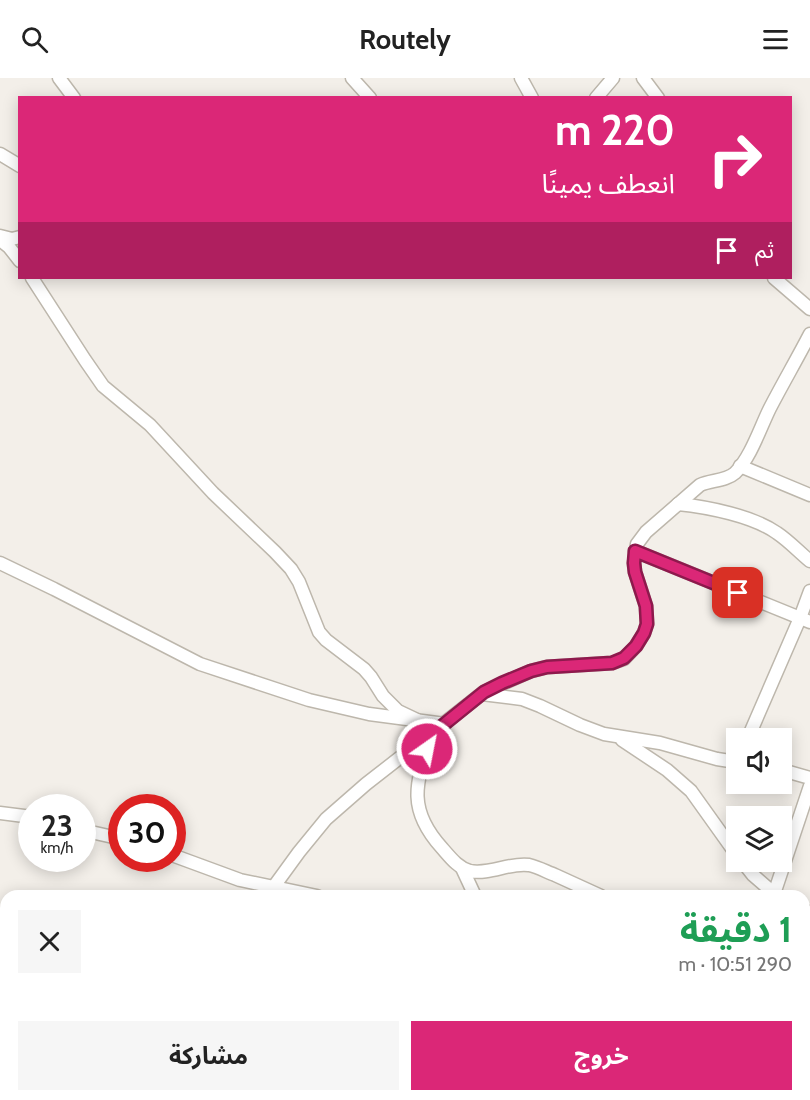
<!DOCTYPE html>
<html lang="ar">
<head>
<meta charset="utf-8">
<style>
  :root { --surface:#fff; --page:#f6f6f6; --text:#222; --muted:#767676; --accent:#db2777 }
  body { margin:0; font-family:Cabin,"Noto Sans Arabic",sans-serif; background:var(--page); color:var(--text); direction:rtl; height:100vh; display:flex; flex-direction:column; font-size:22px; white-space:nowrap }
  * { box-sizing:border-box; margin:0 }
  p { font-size:20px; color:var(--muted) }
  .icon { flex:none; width:33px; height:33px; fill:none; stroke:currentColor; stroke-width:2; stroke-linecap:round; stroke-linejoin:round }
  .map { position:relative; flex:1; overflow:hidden; direction:ltr }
  .drawer { position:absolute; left:0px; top:812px; width:810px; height:212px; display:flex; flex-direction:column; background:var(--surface); border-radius:18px 18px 0 0; box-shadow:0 3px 15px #0003; direction:rtl }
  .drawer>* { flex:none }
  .banner { position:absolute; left:18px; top:18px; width:774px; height:183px; border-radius:0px; box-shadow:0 3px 15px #0003; direction:rtl; background:#db2777; color:#fff; overflow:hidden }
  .tools { position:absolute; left:726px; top:650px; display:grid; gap:12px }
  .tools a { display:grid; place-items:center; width:66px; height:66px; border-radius:0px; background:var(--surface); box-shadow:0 3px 15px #0003; font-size:30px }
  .speed { position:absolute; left:18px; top:716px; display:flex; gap:12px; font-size:30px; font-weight:700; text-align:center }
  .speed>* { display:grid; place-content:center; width:78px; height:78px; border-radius:50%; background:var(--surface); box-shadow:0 3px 15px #0003; line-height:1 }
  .speed small { font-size:15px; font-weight:400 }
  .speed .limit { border:9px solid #d22; background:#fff; color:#111 }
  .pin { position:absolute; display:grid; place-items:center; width:51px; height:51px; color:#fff; margin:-26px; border-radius:12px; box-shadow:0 3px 9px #0006 }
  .me { position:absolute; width:66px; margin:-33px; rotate:33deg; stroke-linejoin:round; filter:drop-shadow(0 0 4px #0008) }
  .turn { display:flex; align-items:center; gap:21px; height:126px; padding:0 18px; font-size:27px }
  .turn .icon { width:78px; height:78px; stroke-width:2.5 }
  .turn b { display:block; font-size:42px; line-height:51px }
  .then { display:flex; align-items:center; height:57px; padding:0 18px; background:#0003; gap:12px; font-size:22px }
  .round { display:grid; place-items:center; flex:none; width:63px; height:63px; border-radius:0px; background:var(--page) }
  .head { display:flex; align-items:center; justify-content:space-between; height:102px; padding:0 18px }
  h1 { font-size:36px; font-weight:700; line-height:45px; color:#1e9e55 }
  .primary-button { display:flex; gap:12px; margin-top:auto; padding:12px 18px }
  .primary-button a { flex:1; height:69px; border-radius:0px; background:var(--accent); color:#fff; font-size:24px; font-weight:700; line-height:69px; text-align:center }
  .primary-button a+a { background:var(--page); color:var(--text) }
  header { display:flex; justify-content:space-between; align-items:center; height:78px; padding:0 18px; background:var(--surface); font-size:27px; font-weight:700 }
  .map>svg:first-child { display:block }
</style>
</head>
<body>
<header><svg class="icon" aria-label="menu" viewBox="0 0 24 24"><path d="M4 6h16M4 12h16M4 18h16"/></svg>Routely<svg class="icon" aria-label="search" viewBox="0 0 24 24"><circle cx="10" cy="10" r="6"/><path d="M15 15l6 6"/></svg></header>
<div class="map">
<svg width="810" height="1022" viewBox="0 0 810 1022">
  <rect width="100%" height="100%" fill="#f3efe9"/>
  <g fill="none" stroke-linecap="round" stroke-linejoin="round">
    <defs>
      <g id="minor">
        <polyline points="59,0 74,20"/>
        <polyline points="352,0 370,20"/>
        <polyline points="521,0 532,20"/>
        <polyline points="643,0 658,20"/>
        <polyline points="596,20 613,0"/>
        <polyline points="0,76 20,88"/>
        <polyline points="0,158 12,161 20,159"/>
        <polyline points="0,162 9,169 20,183"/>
        <polyline points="32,200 85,282 103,308 150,347 213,415 275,474 291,491 299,504 319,554 326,562 364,591 371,599 383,618 398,633 417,642"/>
        <polyline points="774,200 810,231"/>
        <polyline points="740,388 810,417"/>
        <path d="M678 426C708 429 753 438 777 455 789 463 799 474 810 483"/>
        <polyline points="635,473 810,544"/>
        <polyline points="0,485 54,511 200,586 309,622 369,636 445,646"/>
        <polyline points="482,616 522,621 540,628 580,647 604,656 660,665 717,681 736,684"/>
        <path d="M432 656C417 703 405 729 442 770 450 779 458 790 470 793 490 797 510 784 529 787 538 789 547 794 555 797 570 804 586 811 601 818"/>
        <polyline points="748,660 800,540 810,513"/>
        <polyline points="622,662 667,692 691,713 736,776"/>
        <polyline points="782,692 810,700"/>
        <polyline points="0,735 32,739"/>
        <polyline points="82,752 122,761"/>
        <polyline points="172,777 240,802 317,818"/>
        <polyline points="742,783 753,797 777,818"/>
        <polyline points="462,790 475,818"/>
        <polyline points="774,816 810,708"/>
        <path d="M267 818 299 774 326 741 366 706 484 614 531 593 547 589 612 585 624 581 636 568 644 555 647 546 646 528 635 494 634 485 637 466 646 454 700 407C711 402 726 403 735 395 751 379 760 350 770 330 783 305 797 281 810 256"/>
        <polyline points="804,832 810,835"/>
        <polyline points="804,915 810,918"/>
        <polyline points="804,1015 810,1017"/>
        <polyline points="635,1017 638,1022"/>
        <polyline points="93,1022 96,1017"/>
        <polyline points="226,1022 228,1017"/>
        <polyline points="323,1022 325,1017"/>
        <polyline points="421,1022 423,1017"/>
      </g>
    </defs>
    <!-- minor casing -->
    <use href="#minor" stroke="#bdb7ac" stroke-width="15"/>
    <!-- minor -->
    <use href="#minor" stroke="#fff" stroke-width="12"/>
  </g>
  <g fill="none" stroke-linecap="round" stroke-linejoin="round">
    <defs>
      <polyline id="route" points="427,671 432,656 484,614 502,605 531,593 547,589 612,585 624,580 636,568 644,555 647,546 646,528 635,494 634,485 635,473 738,515"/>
    </defs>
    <!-- route casing -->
    <use href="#route" stroke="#8e194d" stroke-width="15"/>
    <!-- route -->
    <use href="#route" stroke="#db2777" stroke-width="10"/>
  </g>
</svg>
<div class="tools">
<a><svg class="icon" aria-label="sound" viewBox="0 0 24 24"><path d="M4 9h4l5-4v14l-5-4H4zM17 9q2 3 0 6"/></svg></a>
<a><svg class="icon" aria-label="layers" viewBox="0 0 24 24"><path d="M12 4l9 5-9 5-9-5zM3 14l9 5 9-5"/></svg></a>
</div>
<div class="speed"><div>23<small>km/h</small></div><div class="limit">30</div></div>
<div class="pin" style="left:738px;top:515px;background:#d93025"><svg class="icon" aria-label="arrive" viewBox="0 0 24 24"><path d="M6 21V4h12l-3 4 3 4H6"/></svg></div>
<svg class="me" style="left:427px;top:671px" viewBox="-20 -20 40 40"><circle r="17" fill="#db2777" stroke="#fff" stroke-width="3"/><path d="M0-11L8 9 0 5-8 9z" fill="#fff"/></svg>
<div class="banner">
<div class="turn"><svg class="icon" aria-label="right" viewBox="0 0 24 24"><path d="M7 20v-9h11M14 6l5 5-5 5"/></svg><div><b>220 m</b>انعطف يمينًا</div></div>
<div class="then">ثم<svg class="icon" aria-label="arrive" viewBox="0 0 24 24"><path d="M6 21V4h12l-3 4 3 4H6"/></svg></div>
</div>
<section class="drawer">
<div class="head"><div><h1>1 دقيقة</h1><p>290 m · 10:51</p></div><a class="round"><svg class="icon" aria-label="close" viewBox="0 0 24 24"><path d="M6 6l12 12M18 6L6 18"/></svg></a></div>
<div class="primary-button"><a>خروج</a><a>مشاركة</a></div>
</section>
</div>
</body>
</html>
